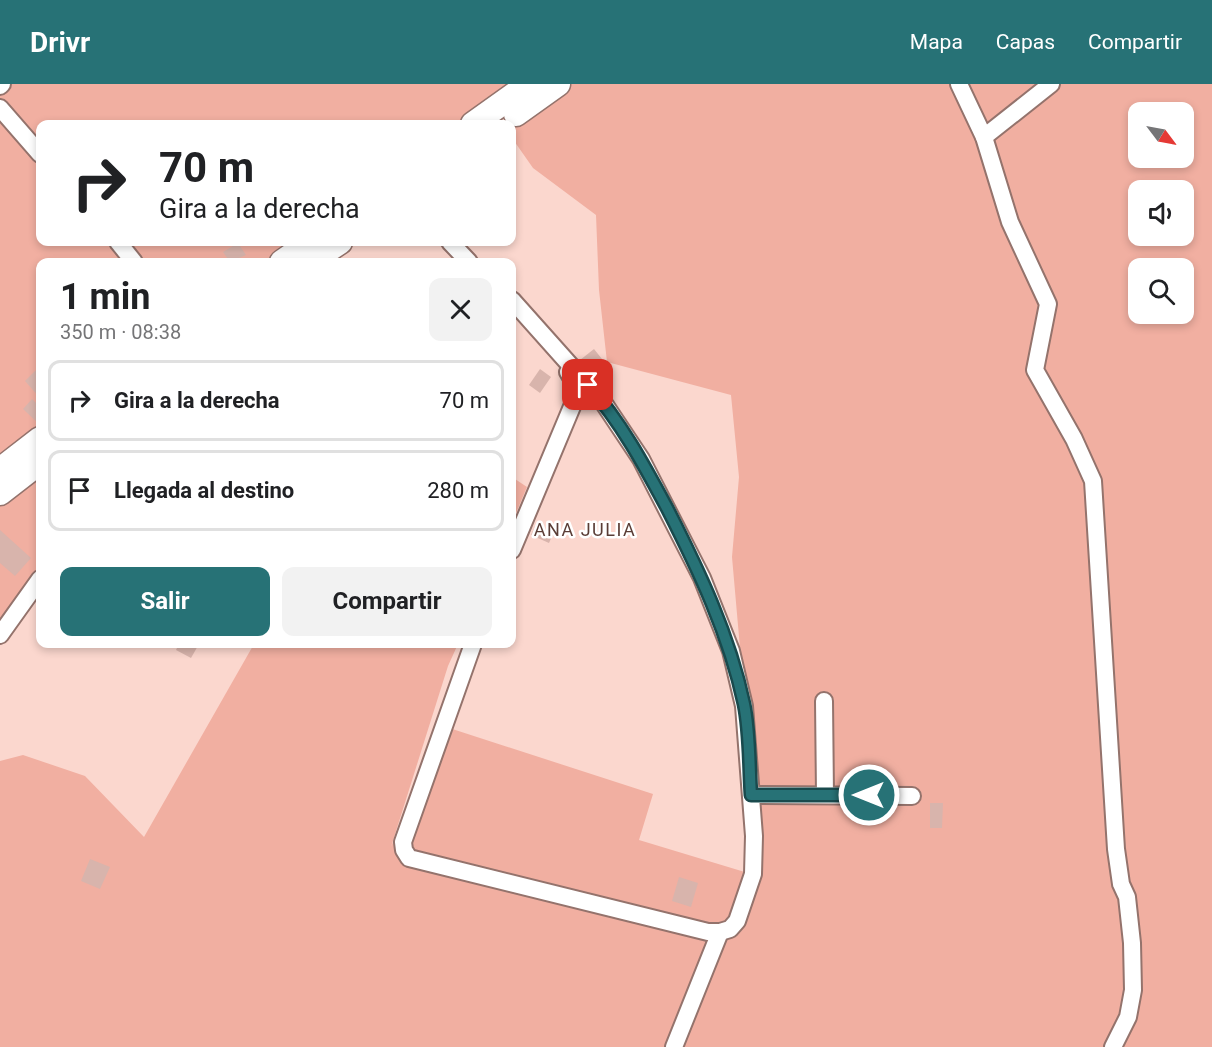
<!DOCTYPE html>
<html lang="es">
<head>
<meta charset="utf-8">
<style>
  :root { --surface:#fff; --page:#f2f2f2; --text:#202124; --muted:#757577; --line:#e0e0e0; --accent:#277276 }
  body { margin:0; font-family:Roboto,sans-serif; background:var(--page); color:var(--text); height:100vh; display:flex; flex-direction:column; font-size:22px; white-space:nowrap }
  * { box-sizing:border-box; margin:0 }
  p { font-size:20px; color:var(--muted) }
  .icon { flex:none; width:33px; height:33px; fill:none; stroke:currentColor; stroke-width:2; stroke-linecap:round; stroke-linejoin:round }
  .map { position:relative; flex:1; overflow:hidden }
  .sheet { position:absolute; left:36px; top:174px; width:480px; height:390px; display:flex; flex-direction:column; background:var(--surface); border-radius:12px; box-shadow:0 3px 9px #0003 }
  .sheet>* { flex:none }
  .guide { position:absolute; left:36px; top:36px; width:480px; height:126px; border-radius:12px; box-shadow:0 3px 9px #0003; background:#fff; color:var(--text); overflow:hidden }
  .needle { width:39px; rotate:122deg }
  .fabs { position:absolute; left:1128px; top:18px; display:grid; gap:12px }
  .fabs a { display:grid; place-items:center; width:66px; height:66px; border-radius:12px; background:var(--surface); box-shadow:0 3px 9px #0003; font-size:30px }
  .pin { position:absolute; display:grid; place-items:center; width:51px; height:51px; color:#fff; margin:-26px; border-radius:12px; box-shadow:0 3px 9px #0006 }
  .me { position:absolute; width:66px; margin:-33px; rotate:270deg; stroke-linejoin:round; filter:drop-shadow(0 0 4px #0008) }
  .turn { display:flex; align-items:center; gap:21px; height:126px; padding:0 24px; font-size:27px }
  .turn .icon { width:78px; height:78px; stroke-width:2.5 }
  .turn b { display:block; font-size:42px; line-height:51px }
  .round { display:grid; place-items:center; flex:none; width:63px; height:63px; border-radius:12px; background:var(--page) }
  .overview { display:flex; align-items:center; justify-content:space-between; height:102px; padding:0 24px }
  h1 { font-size:36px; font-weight:700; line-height:45px }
  .button { display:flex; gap:12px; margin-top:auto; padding:12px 24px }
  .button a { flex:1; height:69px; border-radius:12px; background:var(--accent); color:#fff; font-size:24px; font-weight:700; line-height:69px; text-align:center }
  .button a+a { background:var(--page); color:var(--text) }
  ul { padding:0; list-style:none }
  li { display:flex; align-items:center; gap:18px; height:81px; margin:0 12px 9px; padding:0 12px; border:3px solid var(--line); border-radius:12px }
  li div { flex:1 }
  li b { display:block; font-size:22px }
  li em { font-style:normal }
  header { display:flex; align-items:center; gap:36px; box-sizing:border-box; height:84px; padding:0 30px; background:var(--accent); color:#fff }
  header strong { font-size:28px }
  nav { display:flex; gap:33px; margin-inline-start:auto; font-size:21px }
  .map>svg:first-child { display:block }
</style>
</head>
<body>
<header>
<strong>Drivr</strong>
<nav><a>Mapa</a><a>Capas</a><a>Compartir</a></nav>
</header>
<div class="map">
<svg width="1212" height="963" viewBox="0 0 1212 963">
  <rect width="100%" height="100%" fill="#fbd7ce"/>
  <!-- green -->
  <g fill="#f1afa1" fill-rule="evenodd">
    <polygon points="0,0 515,0 460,40 40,40 40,158 301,158 273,178 40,178 40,355 0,386"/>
    <path d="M558 0H1212V963H0V677L23 671 85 692 144 753 254 560H458L448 582 391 763 440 641 653 710 639 756 748 789 752 647 740 564 732 473 739 393 731 311 607 278 599 206 596 131 533 84 512 54V40H502ZM1138 28H1184V74H1138ZM1138 106H1184V152H1138ZM1138 184H1184V230H1138Z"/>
    <polygon points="40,378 40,495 0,551 0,409"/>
    <polygon points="512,393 527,403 512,439"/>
  </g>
  <!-- building -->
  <g fill="#d8b4ac">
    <polygon points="238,159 246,171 230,178 223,168"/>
    <polygon points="594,265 606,280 595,289 590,283 588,285 578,274 580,276"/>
    <polygon points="40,282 40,314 25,297"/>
    <polygon points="540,285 551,293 540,309 529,301"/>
    <polygon points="32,315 40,323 40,341 23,325"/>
    <polygon points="535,442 553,450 549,459 531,451"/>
    <polygon points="0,446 31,474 15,492 0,479"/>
    <polygon points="179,560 199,560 191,574 176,566"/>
    <polygon points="930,719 943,719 942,744 930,744"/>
    <polygon points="90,775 110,783 100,805 81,797"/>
    <polygon points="679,793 698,799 691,823 672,817"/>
  </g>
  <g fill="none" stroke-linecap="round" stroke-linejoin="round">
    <defs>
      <g id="minor">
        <polyline points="959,0 984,53 1010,138 1048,220 1035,286 1074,355 1093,397 1116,765 1121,800 1127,813 1132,859 1133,906 1128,933 1113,963"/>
        <polyline points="0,2 2,0"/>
        <polyline points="0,24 40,70"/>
        <polyline points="984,53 1051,0"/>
        <polyline points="118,158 134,178"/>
        <polyline points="450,158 469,178"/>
        <polyline points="512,466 576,313 578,305 568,288"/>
        <polyline points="0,551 40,495"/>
        <polyline points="473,560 403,758 404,766 409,774 708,848 720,848 730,845 737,837 753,790 754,752 744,622 731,567 702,494 641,375 603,318 512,216"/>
        <polyline points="824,617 825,711"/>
        <polyline points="751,711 912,712"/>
        <polyline points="674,963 720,848"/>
      </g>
      <g id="highway">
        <polyline points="516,30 558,0"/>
        <polyline points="473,40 529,0"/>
        <polyline points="282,178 311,158"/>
        <polyline points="310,178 340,158"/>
        <polyline points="0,386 40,355"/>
        <polyline points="0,409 40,378"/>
      </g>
    </defs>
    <!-- minor casing -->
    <use href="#minor" stroke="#94736c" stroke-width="20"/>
    <!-- highway casing -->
    <use href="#highway" stroke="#94736c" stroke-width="27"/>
    <!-- minor -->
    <use href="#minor" stroke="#fff" stroke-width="16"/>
    <!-- highway -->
    <use href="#highway" stroke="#fff" stroke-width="24"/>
  </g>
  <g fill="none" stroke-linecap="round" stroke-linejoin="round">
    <defs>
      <path id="route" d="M588 301C621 338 644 381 667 424 699 487 729 550 744 620 750 649 749 681 751 711H869"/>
    </defs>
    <!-- route casing -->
    <use href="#route" stroke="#194a4d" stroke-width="15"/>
    <!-- route -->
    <use href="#route" stroke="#277276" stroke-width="10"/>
  </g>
  <g text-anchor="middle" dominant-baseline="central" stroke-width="5" stroke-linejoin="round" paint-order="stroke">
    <!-- neighbourhood labels -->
    <g font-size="18" letter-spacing="1.5" fill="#5a3d36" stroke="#fff">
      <text x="585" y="445">ANA JULIA</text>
    </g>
  </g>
</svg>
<div class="fabs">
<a><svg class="needle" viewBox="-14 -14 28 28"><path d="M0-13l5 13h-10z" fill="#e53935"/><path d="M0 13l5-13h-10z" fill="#757577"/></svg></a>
<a><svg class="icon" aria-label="sound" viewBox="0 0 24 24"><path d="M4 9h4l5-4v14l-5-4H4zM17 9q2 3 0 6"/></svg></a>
<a><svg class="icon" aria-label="search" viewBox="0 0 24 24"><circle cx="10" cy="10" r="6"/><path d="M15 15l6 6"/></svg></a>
</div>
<div class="pin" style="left:588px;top:301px;background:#d93025"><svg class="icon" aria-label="arrive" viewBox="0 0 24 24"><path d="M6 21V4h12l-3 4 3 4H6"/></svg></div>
<svg class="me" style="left:869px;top:711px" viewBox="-20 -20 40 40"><circle r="17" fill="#277276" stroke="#fff" stroke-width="3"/><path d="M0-11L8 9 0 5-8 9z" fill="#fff"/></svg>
<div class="guide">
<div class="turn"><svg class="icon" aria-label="right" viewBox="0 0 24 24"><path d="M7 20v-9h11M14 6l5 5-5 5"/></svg><div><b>70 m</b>Gira a la derecha</div></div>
</div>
<section class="sheet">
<div class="overview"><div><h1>1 min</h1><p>350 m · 08:38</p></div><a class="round"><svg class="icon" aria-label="close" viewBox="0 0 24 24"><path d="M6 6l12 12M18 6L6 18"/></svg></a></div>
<ul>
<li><svg class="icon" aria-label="right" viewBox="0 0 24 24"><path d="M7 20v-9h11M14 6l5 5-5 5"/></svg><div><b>Gira a la derecha</b></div><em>70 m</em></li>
<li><svg class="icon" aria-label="arrive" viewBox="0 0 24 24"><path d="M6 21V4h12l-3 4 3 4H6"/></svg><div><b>Llegada al destino</b></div><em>280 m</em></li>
</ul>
<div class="button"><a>Salir</a><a>Compartir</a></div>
</section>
</div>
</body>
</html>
